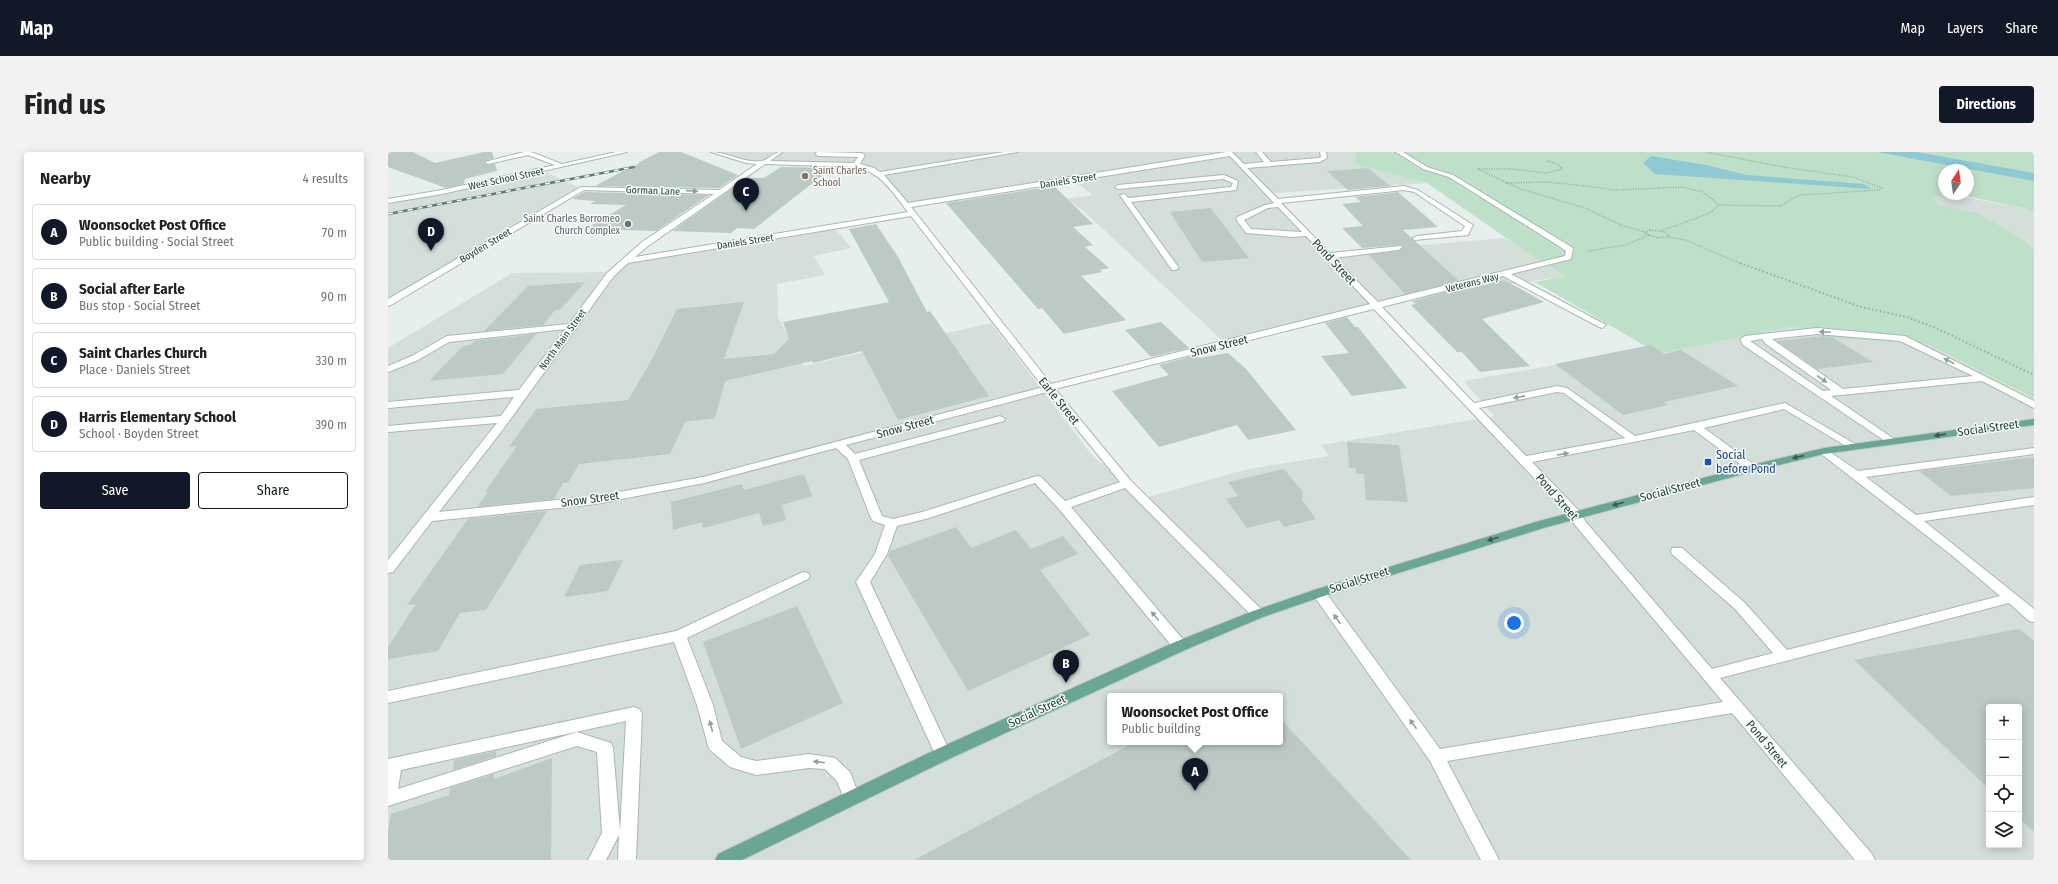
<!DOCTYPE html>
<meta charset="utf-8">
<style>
body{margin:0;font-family:"Fira Sans Condensed",sans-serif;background:#f2f2f2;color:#202124}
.controls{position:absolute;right:12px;bottom:12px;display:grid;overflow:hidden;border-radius:4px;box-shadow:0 2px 10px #0003}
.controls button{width:36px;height:36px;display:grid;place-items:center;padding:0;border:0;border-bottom:1px solid #e0e0e0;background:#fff;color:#202124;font:20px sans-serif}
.compass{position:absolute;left:1550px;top:12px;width:36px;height:36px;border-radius:50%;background:#fff;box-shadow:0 2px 10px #0003;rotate:13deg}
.you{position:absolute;left:1126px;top:471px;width:14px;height:14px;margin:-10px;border:3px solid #fff;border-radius:50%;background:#1a73e8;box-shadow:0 0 0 6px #1a73e833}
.badge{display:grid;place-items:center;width:26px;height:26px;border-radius:50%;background:#111827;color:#fff;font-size:13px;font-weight:700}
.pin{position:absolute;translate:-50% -33px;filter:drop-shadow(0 1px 2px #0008)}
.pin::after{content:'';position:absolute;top:21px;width:14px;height:12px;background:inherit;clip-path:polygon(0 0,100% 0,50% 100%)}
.popup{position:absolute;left:719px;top:541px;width:176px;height:52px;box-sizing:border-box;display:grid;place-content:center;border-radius:4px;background:#fff;filter:drop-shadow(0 1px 3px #0005);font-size:13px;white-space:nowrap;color:#757577}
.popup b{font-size:15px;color:#202124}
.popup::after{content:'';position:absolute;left:50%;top:100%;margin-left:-8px;border:8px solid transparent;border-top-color:#fff}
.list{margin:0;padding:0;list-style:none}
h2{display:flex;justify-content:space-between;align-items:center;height:52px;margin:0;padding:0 16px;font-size:17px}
h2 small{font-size:13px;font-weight:400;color:#757577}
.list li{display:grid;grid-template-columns:26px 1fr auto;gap:12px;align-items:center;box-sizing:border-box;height:56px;margin:0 8px 8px;padding:0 8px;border:1px solid #e0e0e0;border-radius:4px}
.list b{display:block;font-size:15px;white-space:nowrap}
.list p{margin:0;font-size:13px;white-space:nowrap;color:#757577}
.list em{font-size:13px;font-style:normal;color:#757577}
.actions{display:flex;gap:8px;padding:12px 16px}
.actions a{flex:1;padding:9px 0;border:1px solid #111827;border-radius:4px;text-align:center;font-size:14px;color:#111827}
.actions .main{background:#111827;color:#fff}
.icon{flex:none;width:22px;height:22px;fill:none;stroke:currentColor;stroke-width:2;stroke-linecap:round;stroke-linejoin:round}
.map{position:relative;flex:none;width:1646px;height:708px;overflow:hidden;border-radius:4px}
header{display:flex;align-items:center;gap:24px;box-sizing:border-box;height:56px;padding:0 20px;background:#111827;color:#fff}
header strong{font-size:19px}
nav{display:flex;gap:22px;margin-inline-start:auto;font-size:14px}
.intro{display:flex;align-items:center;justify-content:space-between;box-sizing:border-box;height:96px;padding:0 24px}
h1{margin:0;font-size:28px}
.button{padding:10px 18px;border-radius:4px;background:#111827;color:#fff;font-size:14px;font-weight:700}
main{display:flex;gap:24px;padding:0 24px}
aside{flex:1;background:#fff;border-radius:4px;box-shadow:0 2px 10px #0003}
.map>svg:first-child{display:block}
</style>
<header>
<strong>Map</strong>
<nav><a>Map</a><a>Layers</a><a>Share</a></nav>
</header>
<div class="intro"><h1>Find us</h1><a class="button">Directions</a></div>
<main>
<aside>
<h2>Nearby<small>4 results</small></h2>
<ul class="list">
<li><span class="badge">A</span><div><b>Woonsocket Post Office</b><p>Public building · Social Street</p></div><em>70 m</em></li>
<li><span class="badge">B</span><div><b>Social after Earle</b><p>Bus stop · Social Street</p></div><em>90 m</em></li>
<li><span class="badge">C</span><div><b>Saint Charles Church</b><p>Place · Daniels Street</p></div><em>330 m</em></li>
<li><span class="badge">D</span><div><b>Harris Elementary School</b><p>School · Boyden Street</p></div><em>390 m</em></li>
</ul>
<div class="actions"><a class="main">Save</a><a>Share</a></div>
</aside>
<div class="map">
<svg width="1646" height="708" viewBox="0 0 1646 708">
<rect width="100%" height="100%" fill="#e6efeb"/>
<g fill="#d4dfda" fill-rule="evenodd">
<path d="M329,0H968L966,12L1039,31L886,41L931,92L942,101L1117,86L1179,124L1002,150L837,191L699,62L679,47L705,43L683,27L519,52L482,16L459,13L368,11Z"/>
<path d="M153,18L194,37L0,149V49Z"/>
<path d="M1554,41L1639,57L1646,60V98L1638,90L1591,61L1551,53L1545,45Z"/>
<path d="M445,74L463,96L426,104L437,123L389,132L390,165L416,214L603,171L703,302L753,347L860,317L941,304L933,293L1106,264L1076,229L1161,214L1271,202L1407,174L1437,186L1539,192L1646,246V708H0V196L124,121L229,120L244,106ZM722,544H892V590H722ZM1601,555H1631V693H1601Z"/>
</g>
<path fill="#bfe0c8" d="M968,0H1646V60L1639,57L1568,42H1580V18H1556V41L1545,45L1551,53L1591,61L1638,90L1646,98V207L1644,208L1646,209V246L1539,192L1437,186L1407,174L1271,202L1147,130L1178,124L1144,104L1039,31L966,12Z"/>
<g fill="#8ec9d4">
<path d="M1489,0H1529L1646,21V29Z"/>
<path d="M1263,4L1318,13L1358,23L1476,32L1483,37L1267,22L1255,11Z"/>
</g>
<g fill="#bbcac4">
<path d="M0,0H25L47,11L96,0H104L106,6L96,10L100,13L107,12L109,19L77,27L76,32L58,36L0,15Z"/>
<path d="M271,0H293L350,23L331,36L207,34L235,19L244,17L252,10Z"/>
<path d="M393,15L444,16L366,77L349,76L343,81L284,79L359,26H376Z"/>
<path d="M980,16L1002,34L960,38L939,19Z"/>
<path d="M666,34L705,72L685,75L705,93L697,95L721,116L712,118L714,120L693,124L738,168L676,182L654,156L650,157L558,51Z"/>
<path d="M196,40L321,43L268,79L197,77L238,53L202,52L207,49L184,47Z"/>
<path d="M1010,40L1050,75L1015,78L1071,129L1017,142L981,103L1010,99L1015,96L1014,93L974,96L954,76L975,74L954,52L973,50L967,45Z"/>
<path d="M822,56L832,68L861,106L814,110L782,60Z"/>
<path d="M488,72L510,105L539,160L542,159L601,244L510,268L474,199L425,211L424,209L337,229L327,266L297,270L282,302L191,312L180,331H175L166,347L89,355L100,340H97L129,294L121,295L148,257L240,248L263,209L289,157L356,150L336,207L386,202L401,187L395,170L501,150L461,77Z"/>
<path d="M1116,128L1156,150L1094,167L1142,214L1092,220L1074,200H1069L1023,153L1028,152L1024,149L1078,135L1080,137Z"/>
<path d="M197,130L172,158H167L155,173L96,179L140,134Z"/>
<path d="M959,165L967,175H970L1019,236L964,244L933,204L961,201L937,171Z"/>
<path d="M773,170L801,196L763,205L737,178Z"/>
<path d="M148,182L115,222L41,229L75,194L82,193L87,189Z"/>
<path d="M1435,184L1444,185L1485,210L1429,217L1389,189Z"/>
<path d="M1263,193L1276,202L1293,198L1350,234L1276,250L1280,253L1235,263L1167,212Z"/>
<path d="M840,201L858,217L908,278L860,288L849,273L771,295L724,239L781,223L771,213L808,203L811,206Z"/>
<path d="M959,290L1011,293L1020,350L978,348L976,322H968V316H961Z"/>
<path d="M1646,305V336L1563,344L1531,319Z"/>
<path d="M896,317L915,340L914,348L928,367L896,375L891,368L859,376L838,347L850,344L840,330Z"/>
<path d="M416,322L424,344L394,353L398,368L375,374L371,361L315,376L314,370L285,378L283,350L354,332L356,338Z"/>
<path d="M159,359L98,458L72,461L50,499L0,507V495L28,452L19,453L80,367Z"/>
<path d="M568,375L583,396L628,378L643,397L675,384L690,402L652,418L702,483L580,539L500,404L502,399Z"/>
<path d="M235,408L220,439L176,445L192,413Z"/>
<path d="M409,454L455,551L353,597L315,490Z"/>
<path d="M1631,477L1646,489V680L1631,666V555H1601V637L1466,508Z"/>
<path d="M892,566L1023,708H526L747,590H892Z"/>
<path d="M108,599V604L65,618L66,608Z"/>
<path d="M164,606L163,708H0V680L3,662L61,643L62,636L106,622V627Z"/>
</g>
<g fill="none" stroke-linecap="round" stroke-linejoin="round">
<g stroke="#a8b8b2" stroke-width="2">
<g id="minor">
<path d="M136,0H143L174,12L228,0H239L54,42L0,51V47L54,38L167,13L140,3L100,12L97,10Z"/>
<path d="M323,0C340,0 357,12 374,9C382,7 385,0 394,0L382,9L466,11L470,5L430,4L427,2L429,0L474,1L477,3L472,12L486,16L492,20L616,0H630L496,23L520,51L838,0H844L856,12L876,10L868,0H874L883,10L931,6L933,5L932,0H938L939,6L932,10L859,16L890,47L1016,34L1030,38L1085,73L1080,83L1026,88L1025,86L1029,84L1074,79L1077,74L1026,40L1016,38L893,51L942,101L1013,94L1014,96L1010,98L946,106L990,150L1177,104L1178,99L1171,94L1061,25L1035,17L1008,0H1015L1039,15L1065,23L1185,96L1183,107L1123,122L1218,173L1214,176L1211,175L1115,124L994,155L1086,251L1169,234L1179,236L1247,284L1397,251L1472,295L1467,298L1463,297L1396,257L1316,276L1368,314L1370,316L1364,319L1360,318L1306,278L1144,310L1193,361L1197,369L1324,517L1385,501L1347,457L1284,402L1283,399L1284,396H1294L1357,451L1399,498L1612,444L1561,401L1432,301L1430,299L1436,296L1470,319L1646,296V302L1478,325L1528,363L1646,345V353L1536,369L1646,457V470L1641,469L1621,451L1332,526L1484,702L1487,708H1467L1344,561L1059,609L1111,708H1093L1042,609L926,444L924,441L926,438H936L1052,597L1335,550L1187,373L1183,365L986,157L667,237L743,329L875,459L877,462L875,465L870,467L865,465L737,336L683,355L797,490L799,494L797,498L792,499L787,498L671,357L647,331L541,366L509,374L499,402L482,430L563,602L561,607L555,609L549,607L547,602L468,430L487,402L497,373L485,369L483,366L460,307L448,296L316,331L208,352L44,369L5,420L0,421V408L109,271L0,280V274L113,264L126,245L0,256V250L131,238L177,177L61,190L30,208L3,219L0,220V214L24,204L59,184L181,172L219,121L254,90L326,42L196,38L3,153L0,154V147L193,35L331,38L369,12L358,11ZM842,4L886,51L877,53L849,65L848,67L858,81L905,85L918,84L982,152L663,232L523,55ZM377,12L468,15C494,21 505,41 520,60L247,105L260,94ZM890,55L914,80L863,77L856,68L880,56ZM523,64L655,235L315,325L208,344L51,360L116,276L225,125L240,111ZM659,240L732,330L677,349L653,325L649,324L534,360L505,367L494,364L471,308L616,269L617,267L612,264L467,302L458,293ZM1169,240L1176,241L1237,286L1138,304L1091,256Z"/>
<path d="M836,23L850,29L848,38L743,50L791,116L787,118H784L732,43L737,42L740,46L843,35L845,31L835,27L730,37L727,35L730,33Z"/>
<path d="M1429,176L1517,184L1646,249V256L1594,229L1443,244L1509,289L1508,291H1500L1355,193L1352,187L1357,184ZM1429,182L1512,189L1585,224L1455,237L1384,187ZM1374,187L1378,192L1443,238L1435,239L1362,189Z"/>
<path d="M415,420L420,421L422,424L420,427L299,486L325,553L334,589L353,605L368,609L421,602L447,606L462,620L472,646L470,651L464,653L458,651L449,629L437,617L421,616L368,623L342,615L321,597L309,553L286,490L0,551V539L288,479Z"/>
<path d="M246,555L251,557L254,561L248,708H230L231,683L218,708H200L214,681L209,600L189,594L0,654V607ZM238,569L232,679L225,596L223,591L189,580L10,637L13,618Z"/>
</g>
</g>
<g stroke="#c2cac8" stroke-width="2">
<path id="major" d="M1646,267V273L1436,302L1374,317L1159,375L936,444L875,465L797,498L561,607L354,708H327L330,702L549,597L787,490L865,459L926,438L1151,369L1372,311L1436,296Z"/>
</g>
<g stroke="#86b3a5" stroke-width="1.5" stroke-dasharray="1 1.5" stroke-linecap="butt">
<path d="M1090,17L1130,36L1197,56L1233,73L1258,80"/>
<path d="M1091,17H1122L1159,21L1174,17L1169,12L1159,9"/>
<path d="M1118,31L1161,30L1230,38L1294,35L1315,40L1331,53"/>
<path d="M1262,78L1277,80L1282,84L1269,86L1257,81Z"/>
<path d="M1273,79L1322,61L1331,53L1392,54L1412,43L1491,38L1494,36L1465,25L1395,15L1317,0"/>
<path d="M1280,85L1297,88L1354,112"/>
<path d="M1200,99L1237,93L1261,83"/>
</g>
<path stroke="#86b3a5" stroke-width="2" stroke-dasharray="1.5 2.5" stroke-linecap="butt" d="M1352,111L1473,155L1519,165L1548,176L1646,223"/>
<use href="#minor" fill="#fff" fill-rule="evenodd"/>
<use href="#major" fill="#6aa596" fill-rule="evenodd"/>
<g stroke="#5f7d75" stroke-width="2.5">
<path id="rail" d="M0,62L246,15"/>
</g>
<use href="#rail" stroke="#f7fbf9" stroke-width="1.5" stroke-dasharray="5" stroke-linecap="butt"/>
</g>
<defs><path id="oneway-solid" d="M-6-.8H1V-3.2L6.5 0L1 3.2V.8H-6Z"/></defs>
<g fill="#92a09c">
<use href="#oneway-solid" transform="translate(304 39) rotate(2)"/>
<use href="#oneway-solid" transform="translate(1437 180) rotate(-178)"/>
<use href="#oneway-solid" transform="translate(1561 209) rotate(-153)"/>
<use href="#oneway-solid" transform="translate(1434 227) rotate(35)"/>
<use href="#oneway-solid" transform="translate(1131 245) rotate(169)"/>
<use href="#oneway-solid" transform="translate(1175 302) rotate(-9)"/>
<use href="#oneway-solid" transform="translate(767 464) rotate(-130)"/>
<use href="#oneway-solid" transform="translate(949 467) rotate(-126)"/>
<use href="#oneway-solid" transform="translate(1025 572) rotate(-126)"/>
<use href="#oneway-solid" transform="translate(323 574) rotate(-105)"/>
<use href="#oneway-solid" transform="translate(431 610) rotate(-173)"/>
</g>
<g fill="#365b51">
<use href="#oneway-solid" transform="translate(1552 283) rotate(172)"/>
<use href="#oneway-solid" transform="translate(1410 305) rotate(167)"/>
<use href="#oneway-solid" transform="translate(1230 352) rotate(164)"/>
<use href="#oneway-solid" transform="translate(1105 387) rotate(163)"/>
</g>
<circle fill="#8d6e63" stroke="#f7fbf9" stroke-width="1.5" cx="417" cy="24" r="4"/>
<circle fill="#6b7280" stroke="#f7fbf9" stroke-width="1.5" cx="240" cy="72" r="4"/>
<rect fill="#1a4fb4" stroke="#f7fbf9" stroke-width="1.5" x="1316" y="306" width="8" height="8" rx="2"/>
<g text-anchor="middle" stroke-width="3" stroke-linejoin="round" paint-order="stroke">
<g font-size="10" fill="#785e54" stroke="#f7fbf9" text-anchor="start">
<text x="425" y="22">Saint Charles<tspan x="425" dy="12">School</tspan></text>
</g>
<g font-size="10" fill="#24423a" stroke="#f7fbf9">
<text transform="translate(118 26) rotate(-12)" y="4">West School Street</text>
<text transform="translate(680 28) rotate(-9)" y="4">Daniels Street</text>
<text transform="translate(265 38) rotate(2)" y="4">Gorman Lane</text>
<text transform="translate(357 89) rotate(-9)" y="4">Daniels Street</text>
<text transform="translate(97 93) rotate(-31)" y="4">Boyden Street</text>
<text transform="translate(1084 130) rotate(-14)" y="4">Veterans Way</text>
<text transform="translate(174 187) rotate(-54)" y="4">North Main Street</text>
</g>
<g font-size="10" fill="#5b616d" stroke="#f7fbf9" text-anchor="end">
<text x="232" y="70">Saint Charles Borromeo<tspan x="232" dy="12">Church Complex</tspan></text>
</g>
<g font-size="12" fill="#24423a" stroke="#f7fbf9">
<text transform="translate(946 110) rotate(47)" y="4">Pond Street</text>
<text transform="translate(831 194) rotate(-14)" y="4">Snow Street</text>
<text transform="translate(671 249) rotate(51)" y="4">Earle Street</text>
<text transform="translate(517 275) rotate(-15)" y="4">Snow Street</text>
<text transform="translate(1600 276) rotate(-8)" y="4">Social Street</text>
<text transform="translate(1282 338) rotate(-15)" y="4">Social Street</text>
<text transform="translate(1169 345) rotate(49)" y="4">Pond Street</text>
<text transform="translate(202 347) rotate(-8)" y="4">Snow Street</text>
<text transform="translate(971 428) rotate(-18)" y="4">Social Street</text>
<text transform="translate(649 559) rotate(-25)" y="4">Social Street</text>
<text transform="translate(1379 592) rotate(50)" y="4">Pond Street</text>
</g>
<g font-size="12" fill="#164399" stroke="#f7fbf9" text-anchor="start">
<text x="1328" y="307">Social<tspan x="1328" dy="14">before Pond</tspan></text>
</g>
</g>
</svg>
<div class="controls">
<button>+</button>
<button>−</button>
<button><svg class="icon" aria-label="locate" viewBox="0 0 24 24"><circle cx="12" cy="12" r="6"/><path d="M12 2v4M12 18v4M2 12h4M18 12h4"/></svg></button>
<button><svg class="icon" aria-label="layers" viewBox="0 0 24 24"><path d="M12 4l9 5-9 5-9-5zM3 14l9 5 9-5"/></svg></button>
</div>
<svg class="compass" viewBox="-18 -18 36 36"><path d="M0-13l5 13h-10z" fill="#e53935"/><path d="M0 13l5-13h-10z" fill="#757577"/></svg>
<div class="you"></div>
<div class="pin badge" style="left:807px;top:639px">A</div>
<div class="popup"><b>Woonsocket Post Office</b>Public building</div>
<div class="pin badge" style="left:678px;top:531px">B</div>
<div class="pin badge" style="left:358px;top:59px">C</div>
<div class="pin badge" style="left:43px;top:99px">D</div>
</div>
</main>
